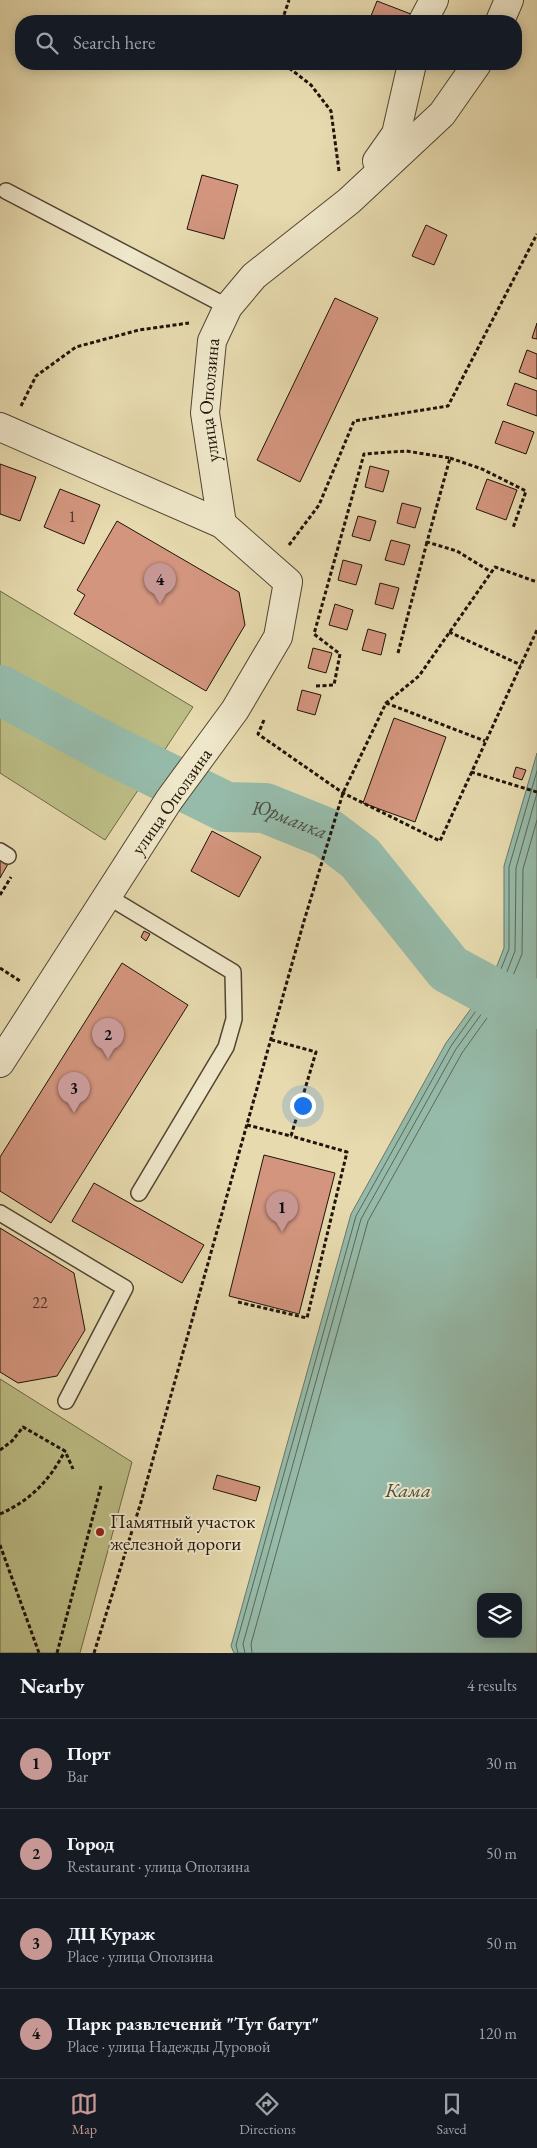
<!DOCTYPE html>
<meta charset="utf-8">
<style>
body{margin:0;font-family:"EB Garamond",serif;background:#242831;color:#f1f3f6}
.controls{position:absolute;right:15px;bottom:15px;display:grid;overflow:hidden;border-radius:10px;box-shadow:0 2px 12px #0003}
.controls button{width:45px;height:45px;display:grid;place-items:center;padding:0;border:0;border-bottom:1px solid #363941;background:#171b24;color:#f1f3f6;font:25px sans-serif}
.you{position:absolute;left:302px;top:1105px;width:18px;height:18px;margin:-12px;border:4px solid #fff;border-radius:50%;background:#1a73e8;box-shadow:0 0 0 8px #1a73e833}
.badge{display:grid;place-items:center;width:32px;height:32px;border-radius:50%;background:#c59692;color:#111;font-size:16px;font-weight:700}
.pin{position:absolute;translate:-50% -41px;filter:drop-shadow(0 1px 2px #0008)}
.pin::after{content:'';position:absolute;top:26px;width:18px;height:15px;background:inherit;clip-path:polygon(0 0,100% 0,50% 100%)}
.list{margin:0;padding:0;list-style:none}
h2{display:flex;justify-content:space-between;align-items:center;height:65px;margin:0;padding:0 20px;font-size:21px}
h2 small{font-size:16px;font-weight:400;color:#9ea1a6}
.list li{display:grid;grid-template-columns:32px 1fr auto;gap:15px;align-items:center;box-sizing:border-box;height:90px;padding:0 20px;border-top:1px solid #363941}
.list b{display:block;font-size:19px;white-space:nowrap}
.list p{margin:0;font-size:16px;white-space:nowrap;color:#9ea1a6}
.list em{font-size:16px;font-style:normal;color:#9ea1a6}
.icon{flex:none;width:28px;height:28px;fill:none;stroke:currentColor;stroke-width:2;stroke-linecap:round;stroke-linejoin:round}
.map{position:relative;flex:none;width:537px;height:1653px;overflow:hidden}
.search{position:absolute;background:#171b24;box-shadow:0 2px 12px #0003;left:15px;right:15px;top:15px;height:55px;display:flex;align-items:center;gap:12px;box-sizing:border-box;padding:0 18px;border-radius:20px;color:#9ea1a6;font-size:19px}
.sheet{height:425px;background:#171b24}
nav{display:flex;justify-content:space-around;align-items:center;box-sizing:border-box;height:70px;border-top:1px solid #363941;background:#171b24;font-size:14px;color:#9ea1a6}
nav a{display:grid;justify-items:center;gap:2px}
nav .on{color:#c59692}
.map>svg:first-child{display:block}
</style>
<div class="map">
<svg width="537" height="1653" viewBox="0 0 537 1653">
<rect width="100%" height="100%" fill="#e6daae"/>
<filter id="stains"><feTurbulence type="fractalNoise" baseFrequency=".004" numOctaves="4"/><feColorMatrix values="0 0 0 0 .2 0 0 0 0 .09 0 0 0 0 .02 0 0 0 .5 -.17"/></filter>
<radialGradient id="worn" r=".72"><stop offset=".6" stop-color="#630" stop-opacity="0"/><stop offset="1" stop-color="#630" stop-opacity=".3"/></radialGradient>
<g fill="#bcbd85" stroke="#6e6847">
<path d="M0,591L193,707L105,840L0,773Z"/>
<path d="M0,1379L132,1462L80,1653H0Z"/>
</g>
<path fill="#96bbaa" stroke="#67786a" fill-rule="evenodd" d="M537,753V1653H234L231,1646L351,1214L446,1043L491,981L504,948V866ZM481,1597H518V1634H481Z"/>
<g fill="none" stroke-linecap="round" stroke-linejoin="round">
<g stroke="#5b675a" stroke-width="1">
<path d="M238,1653L236,1645L356,1216L451,1046L495,984L509,949V867L537,771"/>
<path d="M245,1653L243,1644L361,1219L456,1049L501,987L515,951L516,868L537,793"/>
<path d="M252,1653L251,1644L368,1221L462,1053L507,990L522,954L523,869L537,820"/>
</g>
<path stroke="#96bbaa" stroke-width="50" id="s1" d="M0,690L105,747L226,807L265,808L327,833L360,858L449,969L501,997L537,1004"/>
</g>
<g fill="#d3957e" stroke="#201309">
<path d="M377,1L416,16L414,21H369Z"/>
<path d="M202,175L238,185L224,239L187,229Z"/>
<path d="M426,225L447,235L434,265L412,256Z"/>
<path d="M335,298L378,318L300,482L257,460Z"/>
<path d="M537,323V339L532,338Z"/>
<path d="M527,350L537,354V379L519,372Z"/>
<path d="M515,383L537,391V416L507,405Z"/>
<path d="M503,421L534,432L526,454L495,443Z"/>
<path d="M0,464L36,477L20,521L0,514Z"/>
<path d="M370,466L389,471L383,492L365,487Z"/>
<path d="M487,479L517,490L506,520L476,509Z"/>
<path d="M60,489L100,505L84,544L44,527Z"/>
<path d="M402,503L421,508L415,528L397,523Z"/>
<path d="M358,516L376,521L370,541L352,536Z"/>
<path d="M117,521L239,592L245,625L206,691L74,614L85,595L77,590Z"/>
<path d="M391,540L410,545L404,565L385,560Z"/>
<path d="M343,560L362,565L356,585L338,580Z"/>
<path d="M380,583L399,588L393,609L375,604Z"/>
<path d="M335,604L353,610L347,630L329,625Z"/>
<path d="M368,629L386,634L381,655L362,650Z"/>
<path d="M313,648L332,653L326,673L308,668Z"/>
<path d="M302,690L321,695L315,715L297,710Z"/>
<path d="M394,718L446,737L415,822L363,803Z"/>
<path d="M516,767L526,770L522,780L513,777Z"/>
<path d="M212,831L261,857L239,897L191,871Z"/>
<path d="M0,859L8,864L0,878Z"/>
<path d="M144,931L150,934L146,941L141,937Z"/>
<path d="M122,963L188,1005L51,1223L0,1191V1157Z"/>
<path d="M264,1155L335,1173L299,1314L229,1296Z"/>
<path d="M94,1183L204,1245L182,1283L72,1221Z"/>
<path d="M0,1228L74,1273L85,1330L57,1376L18,1383L0,1372Z"/>
<path d="M217,1475L260,1487L256,1501L213,1489Z"/>
</g>
<g fill="none" stroke-linecap="round" stroke-linejoin="round">
<g stroke="#524532" stroke-width="18">
<g id="lane">
<path d="M6,191L228,307"/>
<path d="M0,851L8,856"/>
<path d="M107,896L233,972L234,1019L226,1047L139,1193"/>
<path d="M0,1213L125,1288L66,1401"/>
</g>
</g>
<g stroke="#524532" stroke-width="30">
<g id="street">
<path d="M423,21L434,0"/>
<path d="M500,21L509,0"/>
<path d="M377,161L396,134L412,64"/>
<path d="M0,427L222,524L288,582L278,637L235,710L169,800L0,1063"/>
<path id="s2" d="M222,524L205,413L212,341L228,307L254,276L349,201L442,114L477,64"/>
</g>
</g>
<g stroke="#201309" stroke-width="3" stroke-dasharray="4 2.5" stroke-linecap="butt">
<path d="M282,21L289,0"/>
<path d="M284,64L311,85L331,111L339,171"/>
<path d="M21,406L36,376L76,347L139,330L189,323"/>
<path d="M450,458L482,469L526,491L513,528"/>
<path d="M289,545L319,505L354,421L448,406L537,234"/>
<path d="M449,632L521,665"/>
<path d="M398,653L427,542"/>
<path d="M316,686L334,685L340,654L314,634L364,454L406,451L450,458L427,542L457,551L491,572"/>
<path d="M386,703L485,741"/>
<path d="M264,720L258,734L343,793L440,841L537,630"/>
<path d="M471,772L537,792"/>
<path d="M0,895L11,877"/>
<path d="M0,968L20,981"/>
<path d="M247,1125L291,1136L316,1052L272,1040"/>
<path d="M238,1302L307,1318L347,1152L291,1136"/>
<path d="M0,1450L12,1441L23,1427L65,1451L73,1469"/>
<path d="M0,1514C31,1500 49,1481 65,1451"/>
<path d="M0,1545L39,1653"/>
<path d="M57,1653L101,1486"/>
<path d="M94,1653L141,1502L304,921L343,793L386,703L419,676L495,567L537,582"/>
</g>
<use href="#lane" stroke="#efe7ca" stroke-width="15"/>
<use href="#street" stroke="#efe7ca" stroke-width="28"/>
</g>
<circle fill="#8f2418" stroke="#efe7ca" stroke-width="2" cx="100" cy="1532" r="5"/>
<g text-anchor="middle" stroke-width="4" stroke-linejoin="round" paint-order="stroke">
<g font-size="16" fill="#4d3426">
<text x="72" y="522">1</text>
<text x="40" y="1308">22</text>
</g>
<g font-size="19" fill="#201309" stroke="#efe7ca">
<text dy="7" stroke="none"><textPath href="#s2" startOffset="125">улица Оползина</textPath></text>
<text transform="translate(171 801) rotate(-55)" y="7">улица Оползина</text>
</g>
<g font-size="19" fill="#201309" stroke="#efe7ca" text-anchor="start">
<text x="110" y="1528">Памятный участок<tspan x="110" dy="22">железной дороги</tspan></text>
</g>
<g font-size="20" font-style="italic" fill="#494e41" stroke="#efe7ca">
<text dy="7" stroke="none"><textPath href="#s1" startOffset="320">Юрманка</textPath></text>
<text x="408" y="1497">Кама</text>
</g>
</g>
<rect width="100%" height="100%" filter="url(#stains)"/>
<rect width="100%" height="100%" fill="url(#worn)"/>
</svg>
<div class="controls">
<button><svg class="icon" aria-label="layers" viewBox="0 0 24 24"><path d="M12 4l9 5-9 5-9-5zM3 14l9 5 9-5"/></svg></button>
</div>
<div class="you"></div>
<div class="pin badge" style="left:282px;top:1232px">1</div>
<div class="pin badge" style="left:108px;top:1059px">2</div>
<div class="pin badge" style="left:74px;top:1113px">3</div>
<div class="pin badge" style="left:160px;top:604px">4</div>
<div class="search"><svg class="icon" aria-label="search" viewBox="0 0 24 24"><circle cx="10" cy="10" r="6"/><path d="M15 15l6 6"/></svg>Search here</div>
</div>
<section class="sheet">
<h2>Nearby<small>4 results</small></h2>
<ul class="list">
<li><span class="badge">1</span><div><b>Порт</b><p>Bar</p></div><em>30 m</em></li>
<li><span class="badge">2</span><div><b>Город</b><p>Restaurant · улица Оползина</p></div><em>50 m</em></li>
<li><span class="badge">3</span><div><b>ДЦ Кураж</b><p>Place · улица Оползина</p></div><em>50 m</em></li>
<li><span class="badge">4</span><div><b>Парк развлечений &quot;Тут батут&quot;</b><p>Place · улица Надежды Дуровой</p></div><em>120 m</em></li>
</ul>
</section>
<nav>
<a class="on"><svg class="icon" aria-label="map" viewBox="0 0 24 24"><path d="M3 6l6-2 6 2 6-2v14l-6 2-6-2-6 2zM9 4v14M15 6v14"/></svg>Map</a>
<a><svg class="icon" aria-label="directions" viewBox="0 0 24 24"><path d="M12 3l9 9-9 9-9-9zM9 14v-3h6M13 9l2 2-2 2"/></svg>Directions</a>
<a><svg class="icon" aria-label="saved" viewBox="0 0 24 24"><path d="M7 4h10v16l-5-4-5 4z"/></svg>Saved</a>
</nav>
